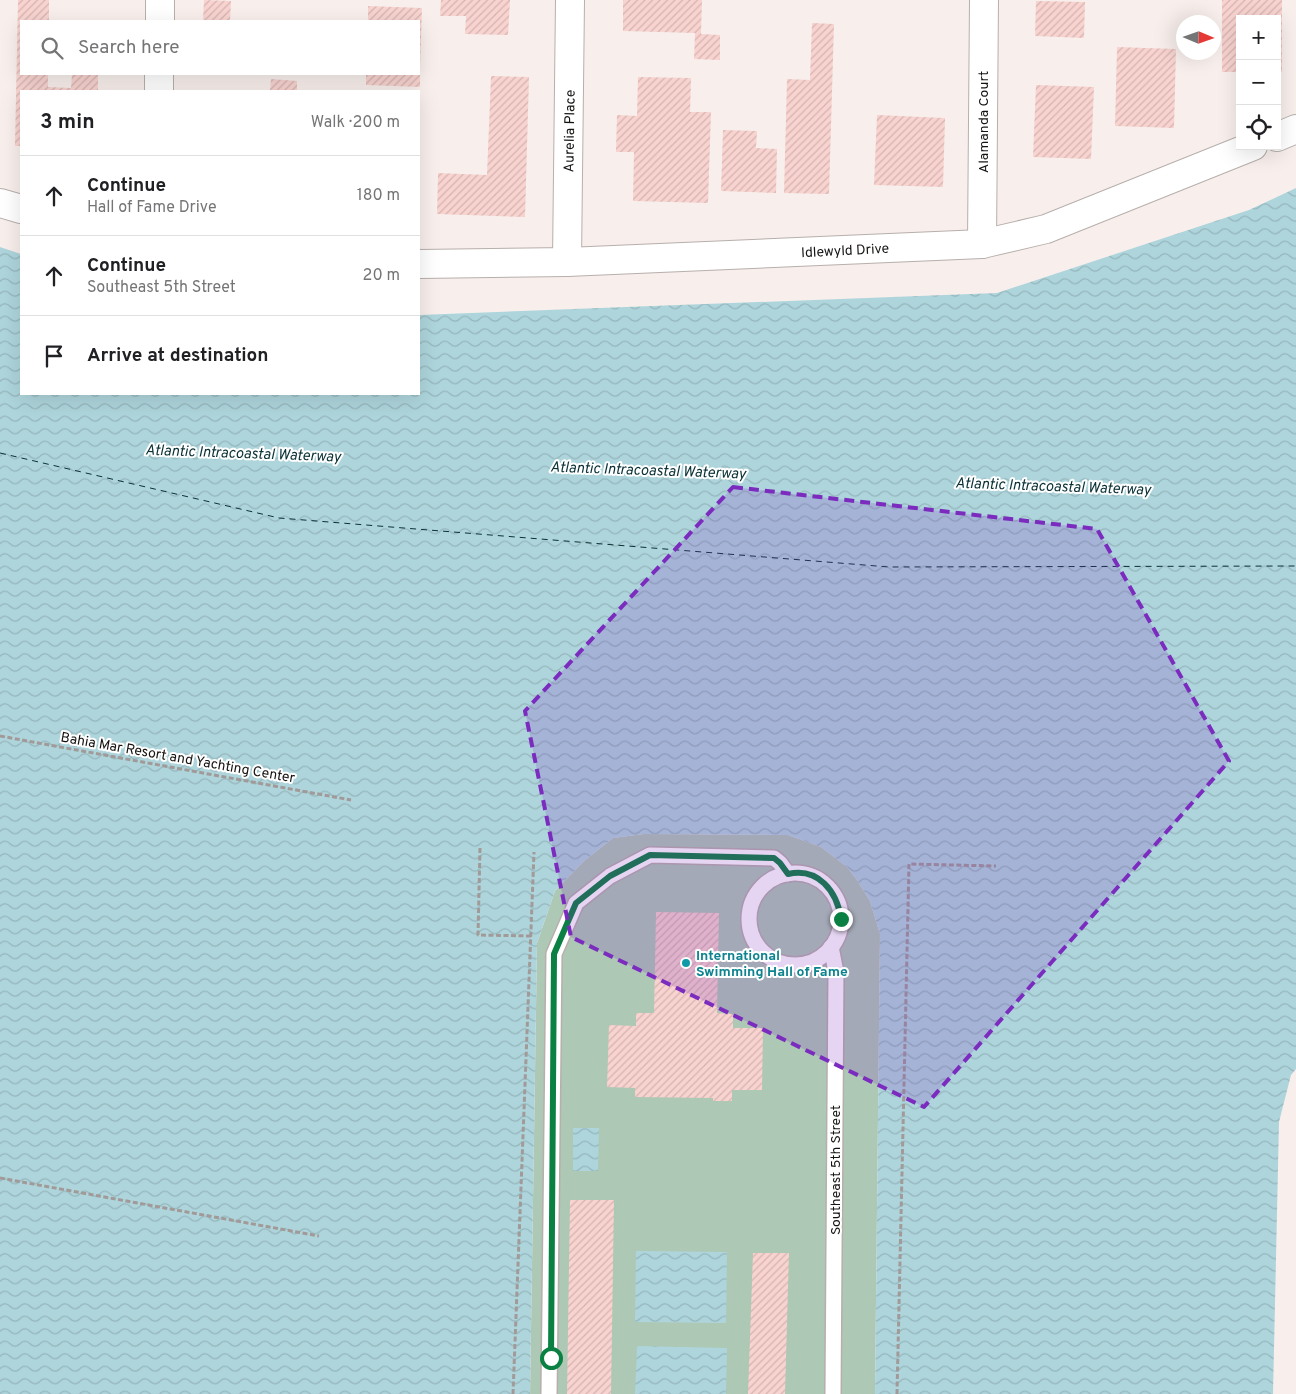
<!DOCTYPE html>
<meta charset="utf-8">
<style>
body{margin:0;font-family:Overpass,sans-serif;background:#f6f6f6;color:#202124}
.controls{position:absolute;right:15px;top:15px;display:grid;overflow:hidden;border-radius:0px;box-shadow:0 5px 20px #0002}
.controls button{width:45px;height:45px;display:grid;place-items:center;padding:0;border:0;border-bottom:1px solid #e0e0e0;background:#fff;color:#202124;font:25px sans-serif}
.compass{position:absolute;left:1176px;top:15px;width:45px;height:45px;border-radius:50%;background:#fff;box-shadow:0 5px 20px #0002;rotate:92deg}
.stop{position:absolute;width:15px;height:15px;margin:-11px;border:4px solid #0b8043;border-radius:50%;background:#fff}
.stop.end{background:#0b8043;border-color:#fff;box-shadow:0 1px 5px #0008}
.list{margin:0;padding:0;list-style:none}
h2{display:flex;justify-content:space-between;align-items:center;height:65px;margin:0;padding:0 20px;font-size:21px}
h2 small{font-size:16px;font-weight:400;color:#757577}
.list li{display:grid;grid-template-columns:32px 1fr auto;gap:15px;align-items:center;box-sizing:border-box;height:80px;padding:0 20px;border-top:1px solid #e0e0e0}
.list b{display:block;font-size:19px;white-space:nowrap}
.list p{margin:0;font-size:16px;white-space:nowrap;color:#757577}
.list em{font-size:16px;font-style:normal;color:#757577}
.icon{flex:none;width:28px;height:28px;fill:none;stroke:currentColor;stroke-width:2;stroke-linecap:round;stroke-linejoin:round}
.map{position:relative;flex:none;width:1296px;height:1394px;overflow:hidden}
.search{position:absolute;background:#fff;box-shadow:0 5px 20px #0002;left:20px;top:20px;width:400px;height:55px;display:flex;align-items:center;gap:12px;box-sizing:border-box;padding:0 18px;border-radius:0px;color:#757577;font-size:19px}
.panel{position:absolute;background:#fff;box-shadow:0 5px 20px #0002;left:20px;top:90px;width:400px;height:305px;border-radius:0px}
.map>svg:first-child{display:block}
</style>
<div class="map">
<svg width="1296" height="1394" viewBox="0 0 1296 1394">
<defs>
<pattern id="water-waves" width="16" height="10" patternUnits="userSpaceOnUse" patternTransform="scale(1.25)"><rect width="16" height="10" fill="#aed5dc"/><path d="M0 5q4-4 8 0t8 0" fill="none" stroke="#95b6bc"/></pattern>
<pattern id="building-hatch" width="6" height="6" patternUnits="userSpaceOnUse" patternTransform="scale(1.25)"><rect width="6" height="6" fill="#f8d3cf"/><path d="M-1 1l2-2M0 6l6-6M5 7l2-2" fill="none" stroke="#d4b4b1"/></pattern>
</defs>
<rect width="100%" height="100%" fill="#f8efec"/>
<path fill="#adc8b4" d="M644,834L788,835L821,847L847,867L857,880L870,901L880,934L875,1394H530L537,943L555,891L584,861L613,838Z"/>
<g fill="url(#water-waves)">
<path d="M1296,188V1069L1291,1075L1279,1122L1273,1394H875L880,934L870,901L857,880L847,867L821,847L788,835L644,834L613,838L584,861L555,891L537,943L530,1394H0V247L21,254V394H419V315L997,293L1249,210Z"/>
<path d="M573,1128H599L598,1171H573Z"/>
<path d="M636,1251L727,1252L726,1323L635,1322Z"/>
<path d="M637,1346L727,1348L726,1394H635Z"/>
</g>
<g fill="none" stroke-linecap="round" stroke-linejoin="round">
<path stroke="#0b3137" stroke-width="1" stroke-dasharray="6 5" stroke-linecap="butt" d="M0,453L279,518L889,567L1296,566"/>
</g>
<g fill="url(#building-hatch)">
<path d="M18,0H49V21H21V74H48V87L71,88L72,74H98V91H21V146H15Z"/>
<path d="M204,0L231,1L230,21H203Z"/>
<path d="M441,0H510L508,35L465,34L466,16H440Z"/>
<path d="M623,0H702L701,34L720,35V60L694,59L695,33L623,31Z"/>
<path d="M1222,0H1282V72H1277V19H1240V72H1222Z"/>
<path d="M1036,1L1085,2L1084,38L1035,36Z"/>
<path d="M368,6L422,8L420,68H419V21H368Z"/>
<path d="M812,23L834,24L829,194L784,193L787,79L810,80Z"/>
<path d="M1117,47L1176,49L1174,128L1115,126Z"/>
<path d="M366,74H420V87L366,85Z"/>
<path d="M491,76L529,77L525,217L437,214L438,173L487,175Z"/>
<path d="M638,77L691,78L690,112H711L708,203L633,201L634,152H616L617,115L637,116Z"/>
<path d="M271,79L297,81V91H270Z"/>
<path d="M1036,85L1094,87L1091,159L1033,157Z"/>
<path d="M877,115L945,118L943,187L874,185Z"/>
<path d="M723,130L757,131L756,148L777,149L776,193L721,191Z"/>
<path d="M656,912L719,913L717,1013L733,1014V1028H763L762,1090H732V1101H713V1098L635,1097V1088L607,1087L609,1025L636,1026V1013H654Z"/>
<path d="M570,1200H614L611,1394H567Z"/>
<path d="M753,1253H789L785,1394H748Z"/>
</g>
<g fill="none" stroke-linecap="round" stroke-linejoin="round">
<g stroke="#b7afac" stroke-width="18">
<g id="service">
<circle cx="795" cy="919" r="46"/>
<path d="M831,947L836,972L833,1394"/>
<path d="M549,1394L554,954L576,903L610,876L650,855L774,858L780,863L788,874"/>
</g>
</g>
<g stroke="#b7afac" stroke-width="30">
<g id="minor">
<path d="M160,21V0"/>
<path d="M159,91V74"/>
<path d="M1277,137L1296,129"/>
<path d="M0,203L21,209"/>
<path d="M982,244L984,0"/>
<path d="M567,262L570,0"/>
<path d="M419,264L567,262L982,244L1046,229L1253,146"/>
</g>
</g>
<g stroke="#a19a98" stroke-width="3" stroke-dasharray="5 2.5" stroke-linecap="butt">
<path d="M0,736L351,800"/>
<path d="M480,848L478,935L531,936"/>
<path d="M0,1178L319,1236"/>
<path d="M513,1394L534,852"/>
<path d="M897,1394L909,864L996,866"/>
</g>
<use href="#service" stroke="#fff" stroke-width="15"/>
<use href="#minor" stroke="#fff" stroke-width="28"/>
</g>
<g fill="none" stroke-linecap="round" stroke-linejoin="round">
<path stroke="#0b8043" stroke-width="6" d="M551,1358L554,954L576,903L610,876L650,855L774,858L780,863L788,874C818,867 837,891 841,919"/>
</g>
<path fill="#7b2cbf" fill-opacity="0.2" stroke="#7b2cbf" stroke-width="4" stroke-dasharray="10 6" stroke-linejoin="round" d="M733,487L1097,529L1229,761L924,1107L571,937L525,711Z"/>
<circle fill="#0f9aa8" stroke="#fefffe" stroke-width="2" cx="686" cy="963" r="5"/>
<g text-anchor="middle" stroke-width="4" stroke-linejoin="round" paint-order="stroke">
<g font-size="14" fill="#161312" stroke="#fefffe">
<text transform="translate(983 122) rotate(-90)" y="5">Alamanda Court</text>
<text transform="translate(569 131) rotate(-89)" y="5">Aurelia Place</text>
<text transform="translate(845 250) rotate(-3)" y="5">Idlewyld Drive</text>
<text transform="translate(178 757) rotate(10)" y="5">Bahia Mar Resort and Yachting Center</text>
<text transform="translate(835 1170) rotate(-90)" y="5">Southeast 5th Street</text>
</g>
<g font-size="14" font-weight="bold" fill="#0d838f" stroke="#fefffe" text-anchor="start">
<text x="696" y="960">International<tspan x="696" dy="16">Swimming Hall of Fame</tspan></text>
</g>
<g font-size="15" font-style="italic" fill="#0b3137" stroke="#fefffe">
<text transform="translate(243 453) rotate(2)" y="5">Atlantic Intracoastal Waterway</text>
<text transform="translate(648 470) rotate(2)" y="5">Atlantic Intracoastal Waterway</text>
<text transform="translate(1053 486) rotate(2)" y="5">Atlantic Intracoastal Waterway</text>
</g>
</g>
</svg>
<div class="controls">
<button>+</button>
<button>−</button>
<button><svg class="icon" aria-label="locate" viewBox="0 0 24 24"><circle cx="12" cy="12" r="6"/><path d="M12 2v4M12 18v4M2 12h4M18 12h4"/></svg></button>
</div>
<svg class="compass" viewBox="-18 -18 36 36"><path d="M0-13l5 13h-10z" fill="#e53935"/><path d="M0 13l5-13h-10z" fill="#757577"/></svg>
<div class="stop" style="left:551px;top:1358px"></div>
<div class="stop end" style="left:841px;top:919px"></div>
<div class="search"><svg class="icon" aria-label="search" viewBox="0 0 24 24"><circle cx="10" cy="10" r="6"/><path d="M15 15l6 6"/></svg>Search here</div>
<section class="panel">
<h2>3 min<small>Walk · 200 m</small></h2>
<ul class="list">
<li><svg class="icon" aria-label="ahead" viewBox="0 0 24 24"><path d="M12 20V5M6 11l6-6 6 6"/></svg><div><b>Continue</b><p>Hall of Fame Drive</p></div><em>180 m</em></li>
<li><svg class="icon" aria-label="ahead" viewBox="0 0 24 24"><path d="M12 20V5M6 11l6-6 6 6"/></svg><div><b>Continue</b><p>Southeast 5th Street</p></div><em>20 m</em></li>
<li><svg class="icon" aria-label="arrive" viewBox="0 0 24 24"><path d="M6 21V4h12l-3 4 3 4H6"/></svg><div><b>Arrive at destination</b></div></li>
</ul>
</section>
</div>
